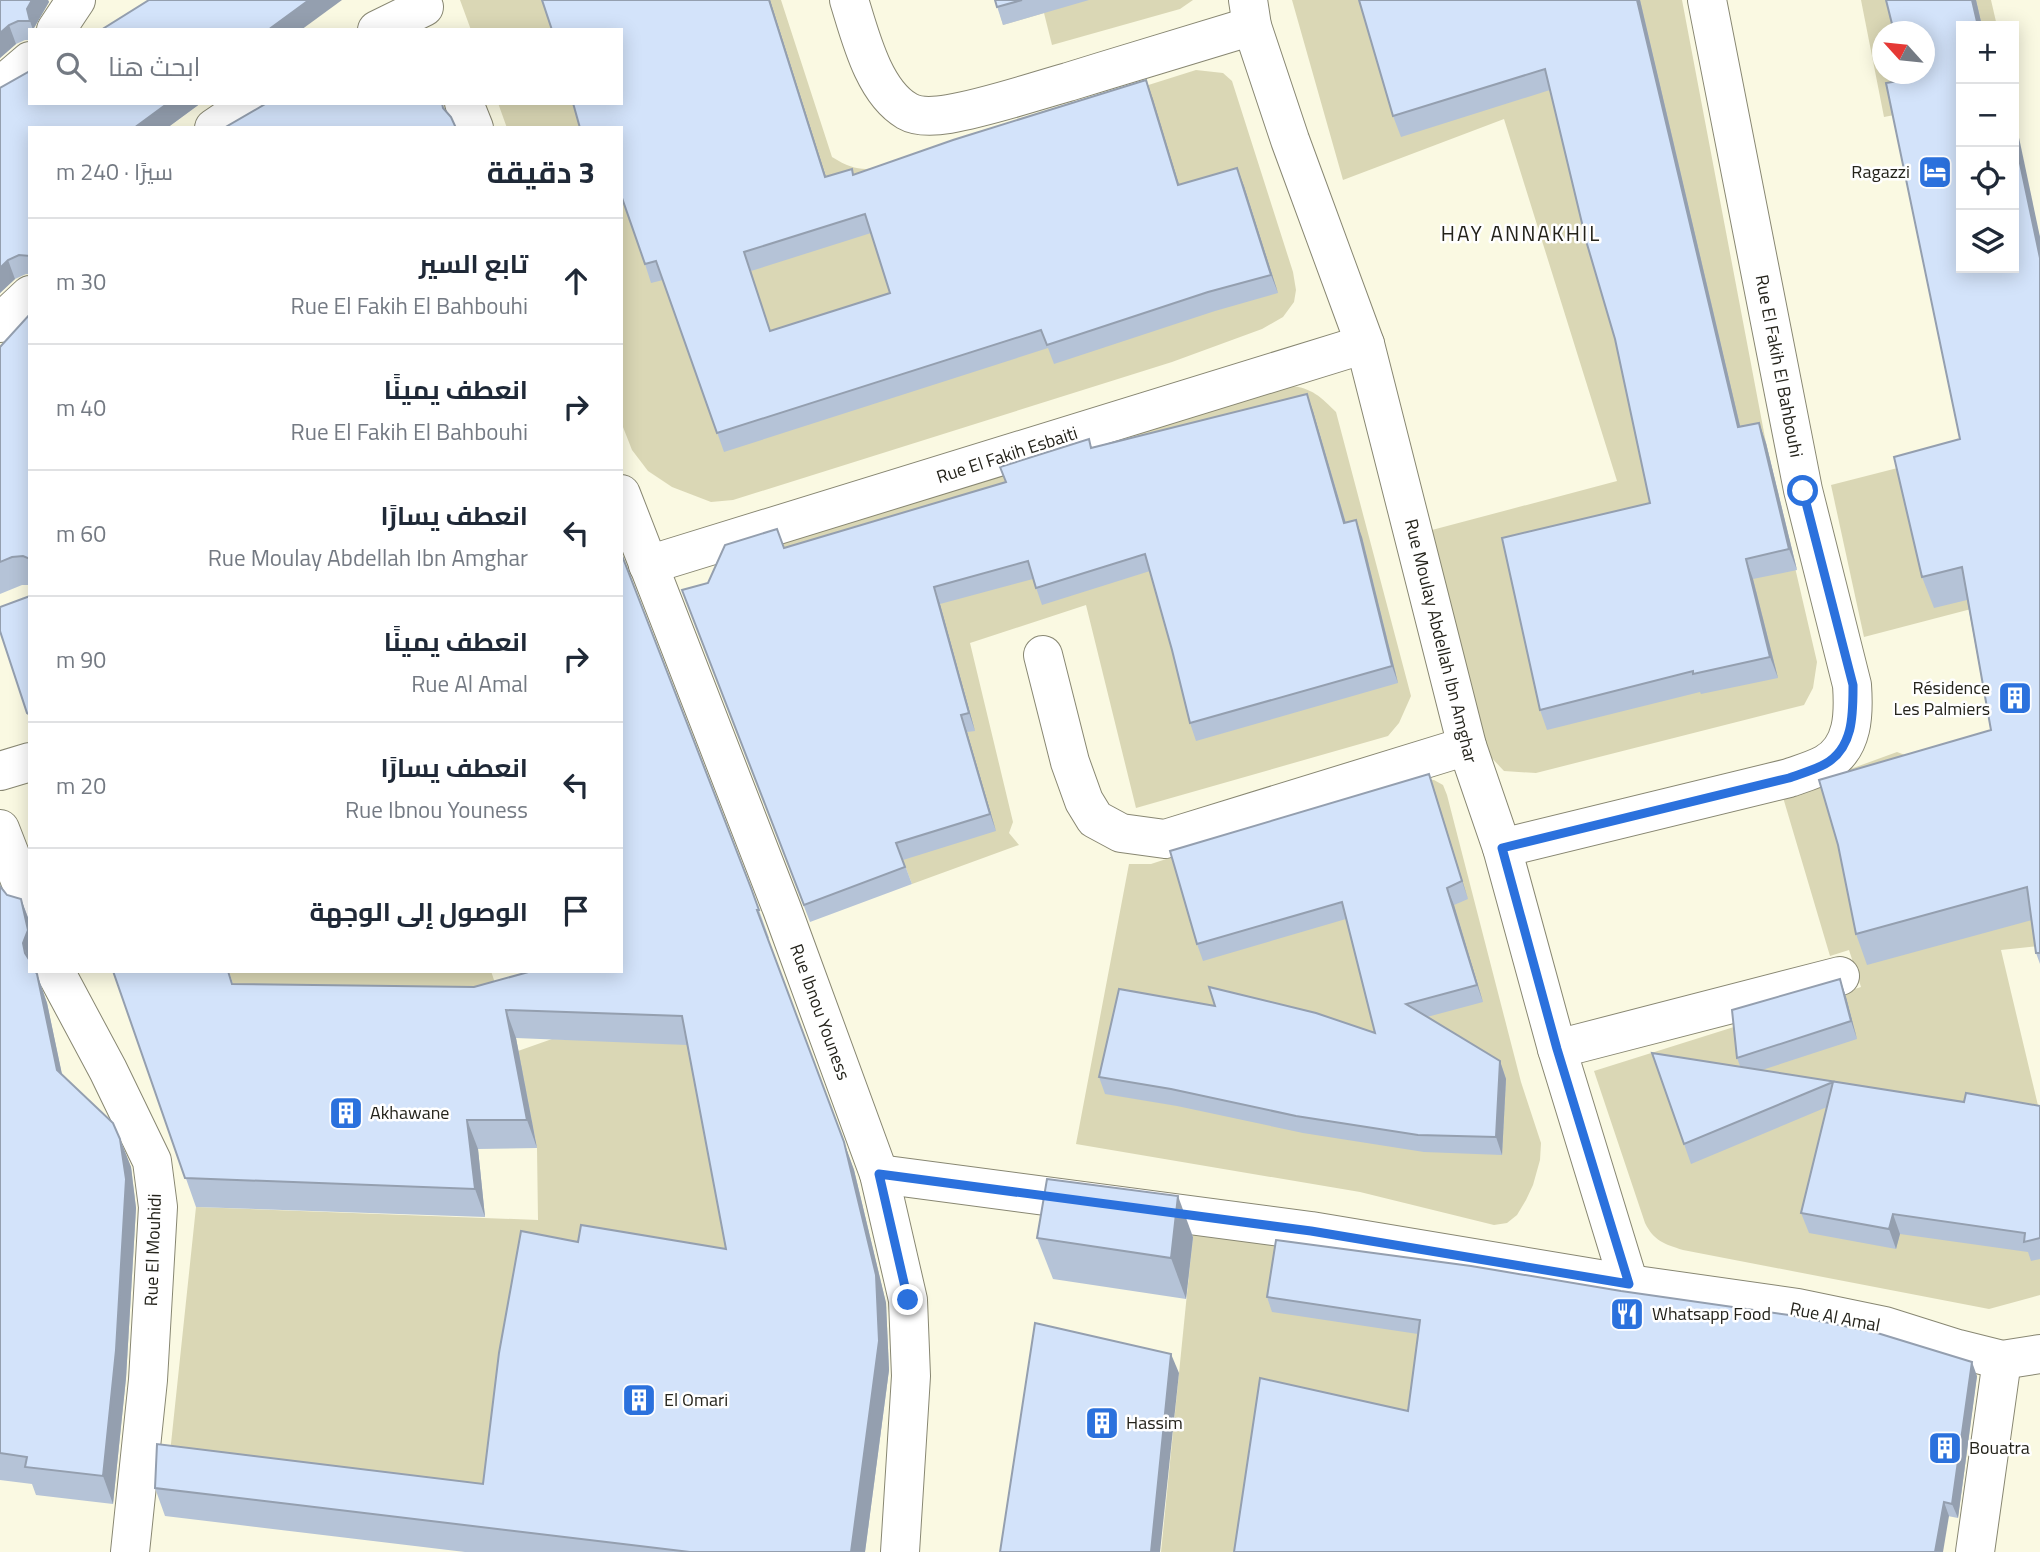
<!DOCTYPE html>
<html lang="ar">
<meta charset="utf-8">
<style>
body{margin:0;font-family:"Titillium Web",Cairo,sans-serif;background:#f2f2f3;color:#1f2937;direction:rtl}
.controls{position:absolute;right:21px;top:21px;display:grid;overflow:hidden;border-radius:0px;box-shadow:0 4px 18px #0003}
.controls button{width:63px;height:63px;display:grid;place-items:center;padding:0;border:0;border-bottom:2px solid #e0e1e3;background:#fff;color:#1f2937;font:35px sans-serif}
.compass{position:absolute;left:1872px;top:21px;width:63px;height:63px;border-radius:50%;background:#fff;box-shadow:0 4px 18px #0003;rotate:297deg}
.stop{position:absolute;width:21px;height:21px;margin:-16px;border:5px solid #2b71dd;border-radius:50%;background:#fff}
.stop.end{background:#2b71dd;border-color:#fff;box-shadow:0 2px 7px #0008}
.list{margin:0;padding:0;list-style:none}
h2{display:flex;justify-content:space-between;align-items:center;height:91px;margin:0;padding:0 28px;font-size:30px}
h2 small{font-size:23px;font-weight:400;color:#747a83}
.list li{display:grid;grid-template-columns:46px 1fr auto;gap:21px;align-items:center;box-sizing:border-box;height:126px;padding:0 28px;border-top:2px solid #e0e1e3}
.list b{display:block;font-size:26px;white-space:nowrap}
.list p{margin:0;font-size:23px;white-space:nowrap;color:#747a83}
.list em{font-size:23px;font-style:normal;color:#747a83}
.icon{flex:none;width:38px;height:38px;fill:none;stroke:currentColor;stroke-width:2;stroke-linecap:round;stroke-linejoin:round}
.map{position:relative;flex:none;width:2040px;height:1552px;overflow:hidden;direction:ltr}
.search{position:absolute;background:#fff;box-shadow:0 4px 18px #0003;left:28px;top:28px;width:595px;height:77px;display:flex;align-items:center;gap:18px;box-sizing:border-box;padding:0 24px;border-radius:0px;color:#747a83;font-size:26px}
.panel{position:absolute;background:#fff;box-shadow:0 4px 18px #0003;left:28px;top:126px;width:595px;height:847px;border-radius:0px;direction:rtl}
.map>svg:first-child{display:block}
</style>
<div class="map">
<svg width="2040" height="1552" viewBox="0 0 2040 1552">
<rect width="100%" height="100%" fill="#faf9e2"/>
<g fill="#dad7b5" fill-rule="evenodd">
<path d="M460,0H781L832,157C856,172 865,170 891,166L1196,70L1223,73L1232,81L1293,272L1296,290L1294,302L1283,317L1262,329L1172,362L733,500L711,502L672,487L648,471L632,450L621,422V128H507L498,103H621V30H471Z"/>
<path d="M996,0H1193L1180,9L1052,45L1044,13L1003,25Z"/>
<path d="M1292,0H1682L1766,443L1817,662L1813,688L1804,705L1536,773L1504,771L1489,755L1432,530L1617,481L1504,119L1343,180Z"/>
<path d="M1861,0H1991L1997,26H1961V102L1884,117ZM1882,32H1924V74H1882Z"/>
<path d="M1291,386C1312,388 1321,397 1336,412L1411,696L1399,723L1388,736L1136,808L1086,605L970,643L1013,822L1009,833L1019,845L912,884L782,544Z"/>
<path d="M1968,450L1975,608L1864,637L1831,485Z"/>
<path d="M1897,752L2008,793L2040,946L2001,950L2040,1114V1295L1989,1309L1683,1250C1664,1244 1654,1241 1645,1223L1594,1071L1861,987L1849,950L1830,956L1782,794Z"/>
<path d="M1413,778L1434,780L1443,785L1447,795L1521,1082L1541,1143L1540,1160L1533,1185L1526,1200L1517,1215L1507,1223L1494,1225L1360,1192L1076,1144L1129,864H1151Z"/>
<path d="M229,971H491L504,1010L242,1013Z"/>
<path d="M552,1039L692,1044L736,1277L493,1513L168,1472L196,1207L538,1220L537,1148L518,1051Z"/>
<path d="M1193,1234L1280,1244L1564,1285L1242,1552H1161Z"/>
</g>
<g fill="none" stroke-linecap="round" stroke-linejoin="round">
<g stroke="#888772" stroke-width="40">
<g id="minor">
<path d="M849,0C860,35 873,91 907,111C919,118 937,116 949,114C989,107 1029,93 1068,82C1129,63 1190,45 1252,26"/>
<path d="M1248,0L1252,26L1290,140L1365,344L1467,746L1502,848L1557,1049L1629,1284"/>
<path d="M56,30L76,0"/>
<path d="M377,30L424,7"/>
<path d="M0,87L30,61"/>
<path d="M464,103L474,128"/>
<path d="M214,128L251,103"/>
<path d="M0,323L30,295"/>
<path d="M621,494L782,909L879,1174L908,1300L911,1376L900,1552"/>
<path d="M648,565L1365,344"/>
<path d="M1043,655L1070,762L1084,801L1095,819L1121,833L1165,839L1467,746"/>
<path d="M0,771L30,762"/>
<path d="M0,829L30,906"/>
<path d="M1502,848L1789,778C1800,774 1814,770 1825,764C1854,748 1854,713 1852,685L1803,490L1707,0"/>
<path d="M55,971L108,1070L152,1161L158,1207L148,1380L130,1552"/>
<path d="M1557,1049L1840,976"/>
<path d="M879,1174L1311,1231L1629,1284L1798,1308L1885,1326L1958,1349L2002,1360L2040,1354"/>
<path d="M1975,1552L2002,1360"/>
</g>
</g>
<use href="#minor" stroke="#fff" stroke-width="38"/>
</g>
<g fill="#b5c3d7" fill-rule="evenodd">
<path d="M0,0H48L49,2L34,28L35,30H30V40H25L16,44L0,58Z"/>
<path d="M542,0H770L826,177L854,174L1146,80L1179,185L1244,186L1278,293L1215,311L1054,364L1048,348L724,452L663,280L651,283L645,264L621,103ZM871,233L890,293L770,331L751,271Z"/>
<path d="M995,0H1089L1003,25Z"/>
<path d="M1640,0L1740,426L1759,423L1766,443L1797,570L1753,579L1778,678L1701,694L1700,692L1547,730L1540,710L1650,503L1615,339L1550,90L1401,137L1393,116Z"/>
<path d="M1886,0H1976L1982,26H1961L2040,237V964L2036,953L2032,920L1867,965L1856,934L1991,730L1967,600L1934,608L1922,577L1960,439L1905,80Z"/>
<path d="M0,88L30,103H201L167,128H30V274H26L15,279L0,293Z"/>
<path d="M30,314V585H22L0,594V347Z"/>
<path d="M1313,411L1346,523L1362,537L1398,683L1196,741L1190,723L1172,650L1150,571L1042,605L1033,579L940,604L975,731L967,732L996,831L903,860L912,884L810,922L682,590L708,583L784,548L1006,482L1092,448Z"/>
<path d="M1435,792L1468,899L1454,905L1483,1002L1427,1017L1500,1061L1506,1079L1502,1155L1424,1152L1303,1133L1177,1106L1105,1094L1099,1077L1215,1006L1375,1033L1346,919L1203,961L1197,944Z"/>
<path d="M0,886L7,895L21,899L30,923V971L37,974L47,1003L62,1075L120,1139L131,1167L136,1208L126,1378L113,1504L36,1495L32,1484L0,1480Z"/>
<path d="M751,888L769,938H768L854,1170L886,1303L889,1370L865,1552H465L165,1516L155,1488L483,1484L578,1242L726,1249L687,1045L516,1038L537,1148L478,1149L485,1217L196,1207L120,991L233,984L474,987L621,971Z"/>
<path d="M1840,979L1846,997L1857,1039L1762,1070L1964,1102L2040,1106V1259L2031,1261L2028,1252L1900,1234L1896,1249L1809,1233L1801,1213L1827,1107L1691,1164L1684,1144L1740,1066L1737,1058Z"/>
<path d="M1193,1237L1186,1299L1053,1279L1037,1238Z"/>
<path d="M1267,1297L1977,1376L1958,1518L1408,1411L1418,1334L1272,1312Z"/>
</g>
<g fill="#949faf">
<path d="M32,0H48L49,2L34,28L35,30H33L30,21L27,9Z"/>
<path d="M309,0H342L301,30H268Z"/>
<path d="M769,0H770L832,196L825,177Z"/>
<path d="M1637,0H1640L1745,447L1738,427Z"/>
<path d="M1972,0H1976L1982,26H1978Z"/>
<path d="M9,25L16,44L0,58V33Z"/>
<path d="M1146,80L1153,99L1185,204L1178,185Z"/>
<path d="M168,103H201L167,128H134Z"/>
<path d="M2014,114L2040,237V258L2014,135Z"/>
<path d="M1237,168L1244,186L1278,293L1271,275Z"/>
<path d="M8,260L15,279L0,293V268Z"/>
<path d="M1307,394L1313,411L1351,541L1344,523Z"/>
<path d="M1759,423L1766,443L1797,570L1789,549Z"/>
<path d="M1356,520L1362,537L1398,683L1392,666Z"/>
<path d="M1746,559L1753,579L1778,678L1770,657Z"/>
<path d="M934,587L940,604L975,731L969,713Z"/>
<path d="M961,715L967,732L996,831L990,814Z"/>
<path d="M1429,774L1435,792L1468,899L1462,881Z"/>
<path d="M1447,888L1454,905L1483,1002L1477,985Z"/>
<path d="M21,899L30,923V965L23,943Z"/>
<path d="M37,974L47,1003L67,1098L57,1070Z"/>
<path d="M1840,979L1846,997L1857,1039L1851,1021Z"/>
<path d="M506,1010L516,1038L537,1148L527,1120Z"/>
<path d="M1500,1061L1506,1079L1502,1155L1496,1137Z"/>
<path d="M467,1120L478,1149L485,1217L475,1189Z"/>
<path d="M120,1139L131,1167L136,1208L126,1378L113,1504L103,1476Z"/>
<path d="M844,1142L854,1170L886,1303L889,1370L865,1552H851Z"/>
<path d="M1178,1196L1193,1237L1186,1299L1171,1258Z"/>
<path d="M1893,1214L1900,1234L1896,1249L1889,1229Z"/>
<path d="M1171,1354L1179,1373L1160,1552H1151Z"/>
<path d="M1972,1362L1977,1376L1958,1518L1952,1504Z"/>
<path d="M1944,1502L1949,1516L1943,1552H1935Z"/>
</g>
<g fill="#d3e3fa" stroke="#949faf" stroke-width="2" fill-rule="evenodd">
<path d="M0,0H32L27,9L30,21H18L9,25L0,33Z"/>
<path d="M149,0H309L268,30H101Z"/>
<path d="M542,0H769L825,177L852,169L853,175L953,140L1146,80L1178,185L1237,168L1271,275L1208,292L1047,345L1041,330L717,433L656,261L645,264L621,195V128H580L573,103H621V30H552ZM865,214L890,293L770,331L744,252Z"/>
<path d="M995,0H1022L997,7Z"/>
<path d="M1359,0H1637L1738,427L1759,423L1789,549L1746,559L1770,657L1693,674V671L1540,710L1502,538L1650,503L1615,339L1587,244L1545,69L1393,116Z"/>
<path d="M1886,0H1972L1978,26H1961V268H2014V135L2040,258V953H2036L2027,887L1856,934L1838,845L1819,780L1991,730L1962,567L1922,577L1894,457L1960,439L1886,83L1905,80L1903,74H1924V32H1894Z"/>
<path d="M30,71V103H168L134,128H30V256L19,255L8,260L0,268V88Z"/>
<path d="M267,103H442L443,108L451,117L456,128H224Z"/>
<path d="M30,314V559L23,556L12,557L0,562V347Z"/>
<path d="M1307,394L1344,523L1356,520L1392,666L1190,723L1172,650L1145,554L1036,588L1028,561L934,587L969,713L961,715L990,814L896,843L905,867L804,905L682,590L708,583L725,545L777,529L784,548L1006,482L1000,467L1089,439L1091,448Z"/>
<path d="M621,553L751,888L759,910H757L844,1142L876,1275L879,1341L851,1552H690L155,1488L157,1444L483,1484L499,1353L521,1231L578,1242L581,1225L726,1249L682,1016L506,1010L527,1120H467L475,1189L185,1178L113,971H228L232,984L474,987L532,971H621Z"/>
<path d="M30,596V715L27,713L0,631V607Z"/>
<path d="M1429,774L1462,881L1447,888L1477,985L1406,1004L1500,1061L1496,1137L1418,1135L1296,1116L1171,1089L1099,1077L1119,989L1215,1006L1209,987L1316,1013L1375,1033L1342,902L1197,944L1170,851Z"/>
<path d="M0,886L7,895L21,899L28,930L23,943L25,953L30,961V971H35L37,974L57,1070L113,1123L120,1139L126,1179L116,1350L103,1476L25,1467L27,1457L0,1453Z"/>
<path d="M1840,979L1851,1021L1737,1058L1732,1010Z"/>
<path d="M1652,1053L1964,1102L1966,1093L2040,1106V1238L2024,1242L2025,1233L1893,1214L1889,1229L1801,1213L1833,1082L1684,1144Z"/>
<path d="M1047,1179L1178,1196L1171,1258L1037,1238Z"/>
<path d="M1276,1240L1471,1266L1621,1291L1789,1315L1874,1332L1972,1362L1952,1504L1944,1502L1935,1552H1234L1260,1378L1408,1411L1420,1320L1267,1297Z"/>
<path d="M1035,1323L1171,1354L1151,1552H1000Z"/>
</g>
<g fill="none" stroke-linecap="round" stroke-linejoin="round">
<path stroke="#2b71dd" stroke-width="9" d="M908,1300L879,1174L1311,1231L1629,1284L1557,1049L1502,848L1789,778C1800,774 1814,770 1825,764C1854,748 1853,713 1853,685L1803,491"/>
</g>
<defs>
<g id="hotel-square" transform="scale(1.75)"><rect x="-9" y="-9" width="18" height="18" rx="4" fill="#2b71dd" stroke="#fff"/><path d="M-6-4.5h1.5V1H6V5H4.5V3h-9V5H-6ZM-4 0a1.8 1.8 0 1 1 3.6 0ZM.5 0V-2.5h3Q6-2.5 6 0Z" fill="#fff"/></g>
<g id="building-square" transform="scale(1.75)"><rect x="-9" y="-9" width="18" height="18" rx="4" fill="#2b71dd" stroke="#fff"/><path d="M-4-6H4V6H1V3H-1V6H-4ZM-2.5-4.3h1.7v1.8h-1.7ZM.8-4.3h1.7v1.8H.8ZM-2.5-1h1.7V.8h-1.7ZM.8-1h1.7V.8H.8Z" fill="#fff"/></g>
<g id="restaurant-square" transform="scale(1.75)"><rect x="-9" y="-9" width="18" height="18" rx="4" fill="#2b71dd" stroke="#fff"/><path d="M-5-6h1v4h1v-4h1v4h1v-4h1v5L-1.5 .5V6h-2V.5L-5-1ZM5-6V6H3V1.5H1.5Q1.5-4 5-6Z" fill="#fff"/></g>
</defs>
<g fill-rule="evenodd">
<use href="#hotel-square" x="1935" y="172"/>
<use href="#building-square" x="2015" y="698"/>
<use href="#building-square" x="346" y="1113"/>
<use href="#restaurant-square" x="1627" y="1314"/>
<use href="#building-square" x="639" y="1400"/>
<use href="#building-square" x="1102" y="1423"/>
<use href="#building-square" x="1945" y="1448"/>
</g>
<g text-anchor="middle" stroke-width="5" stroke-linejoin="round" paint-order="stroke">
<g font-size="18" fill="#24231b" stroke="#fff" text-anchor="start">
<text x="1910" y="178" text-anchor="end">Ragazzi</text>
<text x="1990" y="694" text-anchor="end">Résidence<tspan x="1990" dy="21">Les Palmiers</tspan></text>
<text x="370" y="1119">Akhawane</text>
<text x="1652" y="1320">Whatsapp Food</text>
<text x="664" y="1406">El Omari</text>
<text x="1126" y="1429">Hassim</text>
<text x="1969" y="1454">Bouatra</text>
</g>
<g font-size="18" fill="#24231b" stroke="#fff">
<text transform="translate(1779 366) rotate(79)" y="6">Rue El Fakih El Bahbouhi</text>
<text transform="translate(1007 455) rotate(-18)" y="6">Rue El Fakih Esbaiti</text>
<text transform="translate(1441 641) rotate(76)" y="6">Rue Moulay Abdellah Ibn Amghar</text>
<text transform="translate(820 1012) rotate(70)" y="6">Rue Ibnou Youness</text>
<text transform="translate(153 1250) rotate(-88)" y="6">Rue El Mouhidi</text>
<text transform="translate(1835 1317) rotate(11)" y="6">Rue Al Amal</text>
</g>
<g font-size="21" letter-spacing="2" fill="#24231b" stroke="#fff">
<text x="1521" y="241">HAY ANNAKHIL</text>
</g>
</g>
</svg>
<div class="controls">
<button>+</button>
<button>−</button>
<button><svg class="icon" aria-label="locate" viewBox="0 0 24 24"><circle cx="12" cy="12" r="6"/><path d="M12 2v4M12 18v4M2 12h4M18 12h4"/></svg></button>
<button><svg class="icon" aria-label="layers" viewBox="0 0 24 24"><path d="M12 4l9 5-9 5-9-5zM3 14l9 5 9-5"/></svg></button>
</div>
<svg class="compass" viewBox="-18 -18 36 36"><path d="M0-13l5 13h-10z" fill="#e53935"/><path d="M0 13l5-13h-10z" fill="#747a83"/></svg>
<div class="stop" style="left:1803px;top:491px"></div>
<div class="stop end" style="left:908px;top:1300px"></div>
<div class="search"><svg class="icon" aria-label="search" viewBox="0 0 24 24"><circle cx="10" cy="10" r="6"/><path d="M15 15l6 6"/></svg>ابحث هنا</div>
<section class="panel">
<h2>3 دقيقة<small>سيرًا · 240 m</small></h2>
<ul class="list">
<li><svg class="icon" aria-label="ahead" viewBox="0 0 24 24"><path d="M12 20V5M6 11l6-6 6 6"/></svg><div><b>تابع السير</b><p>Rue El Fakih El Bahbouhi</p></div><em>30 m</em></li>
<li><svg class="icon" aria-label="right" viewBox="0 0 24 24"><path d="M7 20v-9h11M14 6l5 5-5 5"/></svg><div><b>انعطف يمينًا</b><p>Rue El Fakih El Bahbouhi</p></div><em>40 m</em></li>
<li><svg class="icon" aria-label="left" viewBox="0 0 24 24"><path d="M17 20v-9H6M10 6l-5 5 5 5"/></svg><div><b>انعطف يسارًا</b><p>Rue Moulay Abdellah Ibn Amghar</p></div><em>60 m</em></li>
<li><svg class="icon" aria-label="right" viewBox="0 0 24 24"><path d="M7 20v-9h11M14 6l5 5-5 5"/></svg><div><b>انعطف يمينًا</b><p>Rue Al Amal</p></div><em>90 m</em></li>
<li><svg class="icon" aria-label="left" viewBox="0 0 24 24"><path d="M17 20v-9H6M10 6l-5 5 5 5"/></svg><div><b>انعطف يسارًا</b><p>Rue Ibnou Youness</p></div><em>20 m</em></li>
<li><svg class="icon" aria-label="arrive" viewBox="0 0 24 24"><path d="M6 21V4h12l-3 4 3 4H6"/></svg><div><b>الوصول إلى الوجهة</b></div></li>
</ul>
</section>
</div>
